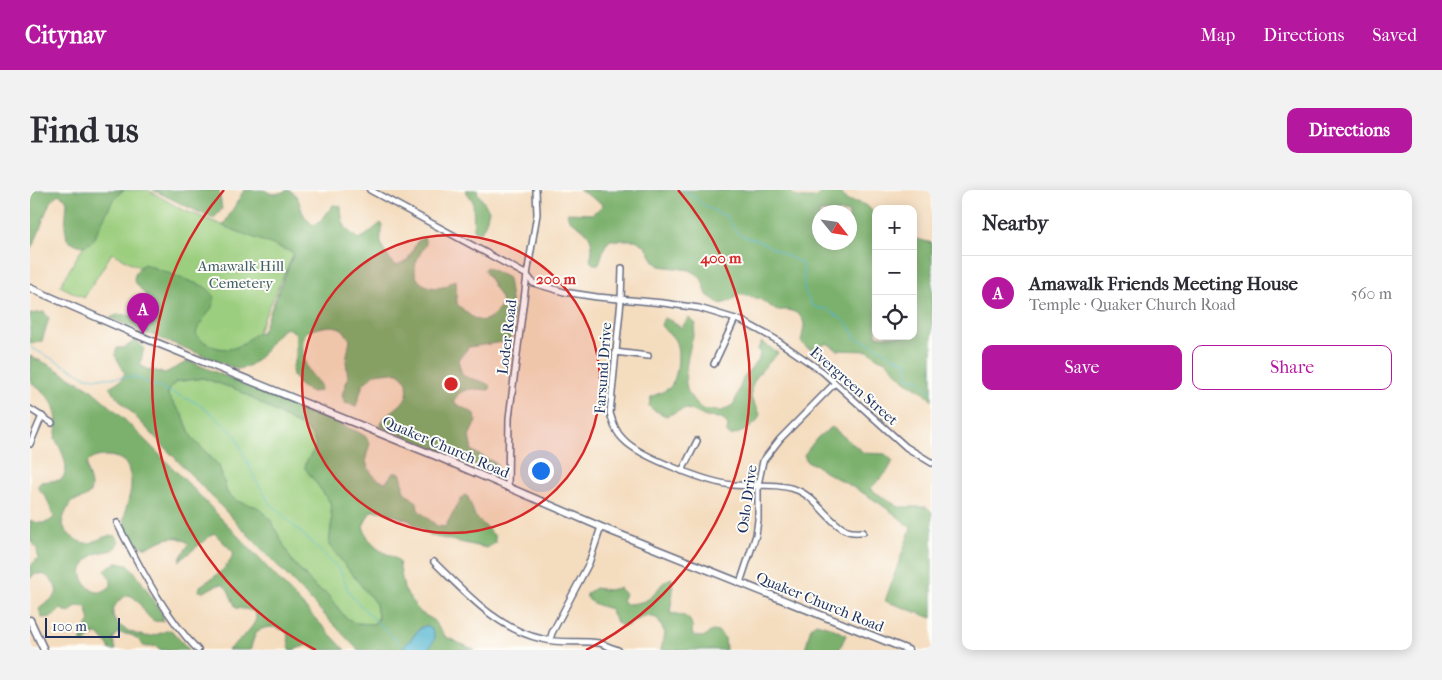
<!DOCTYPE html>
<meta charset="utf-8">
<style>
body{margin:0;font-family:"IM FELL French Canon",serif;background:#f2f2f3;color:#2b2b33}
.controls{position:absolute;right:15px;top:15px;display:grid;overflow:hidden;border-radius:10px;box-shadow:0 2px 12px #0003}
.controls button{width:45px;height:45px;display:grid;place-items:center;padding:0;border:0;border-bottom:1px solid #e1e1e2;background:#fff;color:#2b2b33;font:25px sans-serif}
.compass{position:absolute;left:782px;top:15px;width:45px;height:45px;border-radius:50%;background:#fff;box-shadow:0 2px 12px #0003;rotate:120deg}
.scale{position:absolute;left:15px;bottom:12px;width:75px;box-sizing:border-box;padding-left:5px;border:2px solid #1b2f5e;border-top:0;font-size:14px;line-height:18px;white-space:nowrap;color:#1b2f5e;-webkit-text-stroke:4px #fdfcf7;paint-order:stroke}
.you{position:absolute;left:510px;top:280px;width:18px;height:18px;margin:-12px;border:4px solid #fff;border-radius:50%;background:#1a73e8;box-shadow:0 0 0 8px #1a73e833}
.badge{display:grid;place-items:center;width:32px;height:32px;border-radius:50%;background:#b5179e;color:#fff;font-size:16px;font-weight:700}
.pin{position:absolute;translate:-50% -41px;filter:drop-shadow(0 1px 2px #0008)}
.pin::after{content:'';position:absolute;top:26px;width:18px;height:15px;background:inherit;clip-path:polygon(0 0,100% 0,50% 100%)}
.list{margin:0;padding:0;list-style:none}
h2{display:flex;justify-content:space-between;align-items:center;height:65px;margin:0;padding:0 20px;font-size:21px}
h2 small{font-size:16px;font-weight:400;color:#7c7c81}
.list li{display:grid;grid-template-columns:32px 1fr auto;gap:15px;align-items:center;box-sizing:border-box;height:75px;padding:0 20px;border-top:1px solid #e1e1e2}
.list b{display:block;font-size:19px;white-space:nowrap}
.list p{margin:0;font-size:16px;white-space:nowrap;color:#7c7c81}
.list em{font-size:16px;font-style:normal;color:#7c7c81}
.actions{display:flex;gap:10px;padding:15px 20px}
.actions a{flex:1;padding:11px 0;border:1px solid #b5179e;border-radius:10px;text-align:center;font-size:18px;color:#b5179e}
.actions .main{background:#b5179e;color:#fff}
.icon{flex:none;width:28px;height:28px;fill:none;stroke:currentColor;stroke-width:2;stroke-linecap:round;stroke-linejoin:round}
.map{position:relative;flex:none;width:902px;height:460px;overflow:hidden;border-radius:10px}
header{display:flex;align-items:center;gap:30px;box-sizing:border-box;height:70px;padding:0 25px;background:#b5179e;color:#fff}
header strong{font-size:24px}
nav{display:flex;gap:28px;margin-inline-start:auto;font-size:18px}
.intro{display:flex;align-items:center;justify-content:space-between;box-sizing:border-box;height:120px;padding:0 30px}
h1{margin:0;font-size:35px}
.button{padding:12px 22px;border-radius:10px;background:#b5179e;color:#fff;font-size:18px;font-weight:700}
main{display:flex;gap:30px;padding:0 30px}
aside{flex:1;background:#fff;border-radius:10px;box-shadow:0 2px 12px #0003}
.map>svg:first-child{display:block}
</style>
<header>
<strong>Citynav</strong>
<nav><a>Map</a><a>Directions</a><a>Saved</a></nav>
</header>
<div class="intro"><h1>Find us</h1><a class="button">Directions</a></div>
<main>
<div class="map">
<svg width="902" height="460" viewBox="0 0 902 460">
<rect width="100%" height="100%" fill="#fdfcf7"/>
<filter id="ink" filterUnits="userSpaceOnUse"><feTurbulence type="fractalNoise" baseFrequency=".02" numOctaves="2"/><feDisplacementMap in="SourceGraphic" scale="10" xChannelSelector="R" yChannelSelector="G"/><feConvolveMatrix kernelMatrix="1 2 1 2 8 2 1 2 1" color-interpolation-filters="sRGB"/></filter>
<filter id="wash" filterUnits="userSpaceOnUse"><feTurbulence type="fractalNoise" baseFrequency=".0096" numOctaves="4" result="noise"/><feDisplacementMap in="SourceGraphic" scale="20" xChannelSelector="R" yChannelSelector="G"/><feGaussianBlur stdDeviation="1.12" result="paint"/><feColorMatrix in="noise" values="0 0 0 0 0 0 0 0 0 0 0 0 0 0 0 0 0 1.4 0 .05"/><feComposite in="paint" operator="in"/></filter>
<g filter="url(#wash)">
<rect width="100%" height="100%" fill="#f4dcbe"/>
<g fill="#9bce7e" stroke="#5b7e6e">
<path d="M86,0H118L151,19L264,63L211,178L152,156L126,86L82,63L54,108L30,96Z"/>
<path d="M173,188L208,200L279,241C295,262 277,260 275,278L300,312L302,329L299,355L346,414L348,427L347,431L343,434L325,433L315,427L297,404L286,398L262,371L227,317L206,311L197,303L189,276L162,248L153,226L138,206V202L145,192Z"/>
</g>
<g fill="#7cb16d" stroke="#4c7066" fill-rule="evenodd">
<path d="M0,0H94L84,8L63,50C54,60 47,55 37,49L35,37L37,12L35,8L28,4C12,17 13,43 0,59Z"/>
<path d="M123,0H189L192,19L184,28H181Z"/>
<path d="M214,0H235C243,7 250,3 258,0C270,4 269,16 274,25C276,29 280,32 283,35L290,32L303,15L311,16C312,34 313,37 328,49L335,46L351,33L353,35C347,55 353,61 366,76L377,71L387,52L394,47L396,54C392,61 385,70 385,79C384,93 400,100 413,97C418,96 420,91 426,90L427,114C447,132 452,139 472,116L471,108L454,80L456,77L478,88L483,124L480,151L439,157L428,170L432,185C442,191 453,189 461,197L459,200C445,199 430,196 424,211L426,214L445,224L446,231L439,246L442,261L465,273L468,276L466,283L350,236C354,222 372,219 377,205C378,201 377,195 377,192L369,183L361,182L345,184L333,194L326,216L315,213L312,205L318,188L316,171L320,150C318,147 315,142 313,140C304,132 285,139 276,142C270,152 273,172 279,181C283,187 289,191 291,198L289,201L281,202L270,196L263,186L262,179L266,167V143L257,138C239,144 234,177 207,179L80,128C96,118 103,136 120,114L118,108L104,91C104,83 108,78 114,74L173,96C201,111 167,128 166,145C176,156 195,163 209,156C218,152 222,143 232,142L264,63L193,36Z"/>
<path d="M435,0H448L447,2L459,20L456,32L451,42L444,41L443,11Z"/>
<path d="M549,0H760C765,10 775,8 785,8L794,0H809L817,11C830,11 837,15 846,24V146H883V48L902,53V211L892,201L875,191L856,171L848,168L839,161L807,160L797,153L783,160L776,157L771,152C772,147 774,139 774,134C771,121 757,118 747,121L730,109L709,104L701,111L690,114L677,105L672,90L667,84L660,80L630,76L624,71L616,57L606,50H580L575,56L569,74H563L560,71C566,48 558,41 539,30L537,23L562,24L572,17L571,13ZM789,22H819V52H789Z"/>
<path d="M14,122L19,128L12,151L2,154L0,153V124Z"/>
<path d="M634,128L642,131L651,138L659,128L666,134C662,150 650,188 659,204C662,209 667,214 671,219L692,221L704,214L714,186L728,170L730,165L728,158L732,152L748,163C737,176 716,191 722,210C724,214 728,219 730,224C726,238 714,241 701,246L697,243L698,235L692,228L676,227L661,220L654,219L636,226L622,219L619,216L621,207C626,204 634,202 639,198C648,191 651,158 644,149C640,144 634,141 631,135Z"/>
<path d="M106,150L114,158L110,174L116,179L135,183L159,171L328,242L335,246L340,253C339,258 336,265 336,270C337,279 346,292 356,292L363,283H370C378,301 364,296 387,312L388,320L407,336L415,337L432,307L435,305L438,307L445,326L465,346V353L457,358L402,346L378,330L350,321H341L333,336C337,349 343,357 355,363C360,366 365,367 369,372L374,399L386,417L391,423L402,429L416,447L445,460H398L404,442L397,436L391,437L371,460H328L83,203L79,197L91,190L95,183L85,165L87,158H94ZM173,188L208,200L279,241C295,262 277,260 275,278L300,312L302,329L299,355L346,414L348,427L347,431L343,434L325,433L315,427L297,404L286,398L262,371L240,329L227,317L207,311L197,303L189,276L162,248L153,226L138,206V202L145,192Z"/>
<path d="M0,166L19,175L59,198L87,222L158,293L315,460H286L279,455C271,456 268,460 260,460L257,442C246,436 237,435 226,442L221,457V460H198C204,454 232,433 225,423C222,419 211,419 206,418L198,400L192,394L183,397L174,402L169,401L170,396C182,388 201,378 203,362L184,343L149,371L152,365L159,354C145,341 132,351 117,357C105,358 96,341 94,330C94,327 96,322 96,319C100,303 104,294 98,278C96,272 90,268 84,267C78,265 67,266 61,269C49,277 68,295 58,305C54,309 46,310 41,312C38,319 32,326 33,334C35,344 50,355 60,353C65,352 90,336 88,354C87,362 74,361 68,363C62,365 54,372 52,379C49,387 59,402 68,402C72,403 78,398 81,396V390L75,381C80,373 91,370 99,376C106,381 127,416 133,426V431C114,436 114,408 98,405C86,410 76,424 89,435C96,441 106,444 114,446C124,448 132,441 141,440L159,460H131L126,456C108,459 116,454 105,447C101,444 94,444 88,443L83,449L86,460H80L78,455L68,444H65L54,453L51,452V445L60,431L56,417L46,416L40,423L31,419L22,427L12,428L9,419C13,414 21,411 25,406C30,398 20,386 12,384C11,384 5,384 4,384L0,389V377L8,368L7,359L0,350V330C8,334 18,335 24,327L16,307L7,297L11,292L31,290C42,278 31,260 25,248C28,235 28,218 18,207C13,201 6,197 0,191Z"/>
<path d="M802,237L834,263L855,264L863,271L857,282L840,299L869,317H897L902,322V428L855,411L881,338C851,311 825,298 791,280L786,275L777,272L774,265L787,248Z"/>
<path d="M642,388L643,401L640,423C655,425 664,427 662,444L665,446L673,447L682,441L689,442L695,448L696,460H631L635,443L627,428L615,426L596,436H591L585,430L580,419C571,416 558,414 556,404L565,398L578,400L589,398L595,404L592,411L594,414C603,414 614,413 621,407C630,400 629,392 642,388Z"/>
<path d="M786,433L800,437L816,445L809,460H775L781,437Z"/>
</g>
<path fill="#51b5d0" stroke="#367297" d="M397,436L402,439L405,448L398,460H371L392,437Z"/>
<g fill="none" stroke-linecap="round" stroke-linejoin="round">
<g stroke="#51b5d0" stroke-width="1">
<path d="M650,0L662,5L672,14L690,24L695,25L707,42L714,47L727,50L773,74L774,97L776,104L783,116L791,119L795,118C809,128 820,131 825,148L844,155L856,163L878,173L877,183L878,187L888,189L902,202"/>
<path d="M0,157L56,187L67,188L104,187L167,213L182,224L205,245L225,289L239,312L310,380L318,400L324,409L376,460"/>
</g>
</g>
</g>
<g filter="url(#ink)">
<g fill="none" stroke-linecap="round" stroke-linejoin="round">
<g stroke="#676c80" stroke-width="8">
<g id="minor">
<path d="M340,0L497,85L503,93L534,102L567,107L633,113L669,118L712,131L745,149L793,182L876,257L902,273"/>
<path d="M592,78L591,110L580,223C583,233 586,243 594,250C610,267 679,293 703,295C725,297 746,292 767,300C787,308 800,334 818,341C822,343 828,342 833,342"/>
<path d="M585,162L618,166"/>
<path d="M684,174L705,129"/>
<path d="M0,219L22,233"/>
<path d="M0,254L12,226"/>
<path d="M652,281L667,251"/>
<path d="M478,298L479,228L497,85L507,24L506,0"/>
<path d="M87,333C110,377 133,424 168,460"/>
<path d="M404,372C436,403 467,439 512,449C530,454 551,450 569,453C575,455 582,458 588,460"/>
<path d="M710,393L726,345L728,330V295L733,271L750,249L805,193"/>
<path d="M520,450L522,443L559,373L571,337"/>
</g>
</g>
<g stroke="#676c80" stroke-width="9">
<g id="tertiary">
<path d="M0,98L105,144L406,266L571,337L878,460"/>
<path d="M0,430L14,460"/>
</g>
</g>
<use href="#minor" stroke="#fff" stroke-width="5"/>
<use href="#tertiary" stroke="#fff" stroke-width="6"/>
</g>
</g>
<circle cx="421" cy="194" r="149" fill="#d62828" fill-opacity=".12"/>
<g fill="none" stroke="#d62828" stroke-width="2.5">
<circle cx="421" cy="194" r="149"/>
<path d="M286 460A298 298 0 0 1 194 0M648 0A298 298 0 0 1 556 460"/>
</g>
<g text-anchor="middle" stroke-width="4" stroke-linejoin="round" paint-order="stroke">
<g font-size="15" fill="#415f68" stroke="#fdfcf7">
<text x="211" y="81">Amawalk Hill<tspan x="211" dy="17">Cemetery</tspan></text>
</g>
<g font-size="15" fill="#1b2f5e" stroke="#fdfcf7">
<text transform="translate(477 147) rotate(-83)" y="5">Loder Road</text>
<text transform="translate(573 178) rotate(-86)" y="5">Farsund Drive</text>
<text transform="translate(824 196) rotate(41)" y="5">Evergreen Street</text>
<text transform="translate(416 257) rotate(23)" y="5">Quaker Church Road</text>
<text transform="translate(717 309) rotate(-82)" y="5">Oslo Drive</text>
<text transform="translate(790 412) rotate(22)" y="5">Quaker Church Road</text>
</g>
</g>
<circle cx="421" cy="194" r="8" fill="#d62828" stroke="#fdfcf7" stroke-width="2.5"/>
<g font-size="15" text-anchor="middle" font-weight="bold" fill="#d62828" stroke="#fdfcf7" stroke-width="4" stroke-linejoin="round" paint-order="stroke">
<text x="691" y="73">400 m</text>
<text x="526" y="94">200 m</text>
</g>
</svg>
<div class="controls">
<button>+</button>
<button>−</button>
<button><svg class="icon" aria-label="locate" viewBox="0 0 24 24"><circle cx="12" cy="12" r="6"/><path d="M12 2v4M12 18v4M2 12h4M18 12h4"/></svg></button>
</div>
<svg class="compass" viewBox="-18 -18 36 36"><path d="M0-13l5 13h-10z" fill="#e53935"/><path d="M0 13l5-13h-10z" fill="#7c7c81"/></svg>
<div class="scale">100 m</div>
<div class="you"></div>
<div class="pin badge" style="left:113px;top:144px">A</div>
</div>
<aside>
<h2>Nearby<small></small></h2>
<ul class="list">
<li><span class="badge">A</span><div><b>Amawalk Friends Meeting House</b><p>Temple · Quaker Church Road</p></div><em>560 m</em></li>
</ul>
<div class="actions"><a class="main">Save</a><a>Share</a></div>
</aside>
</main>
